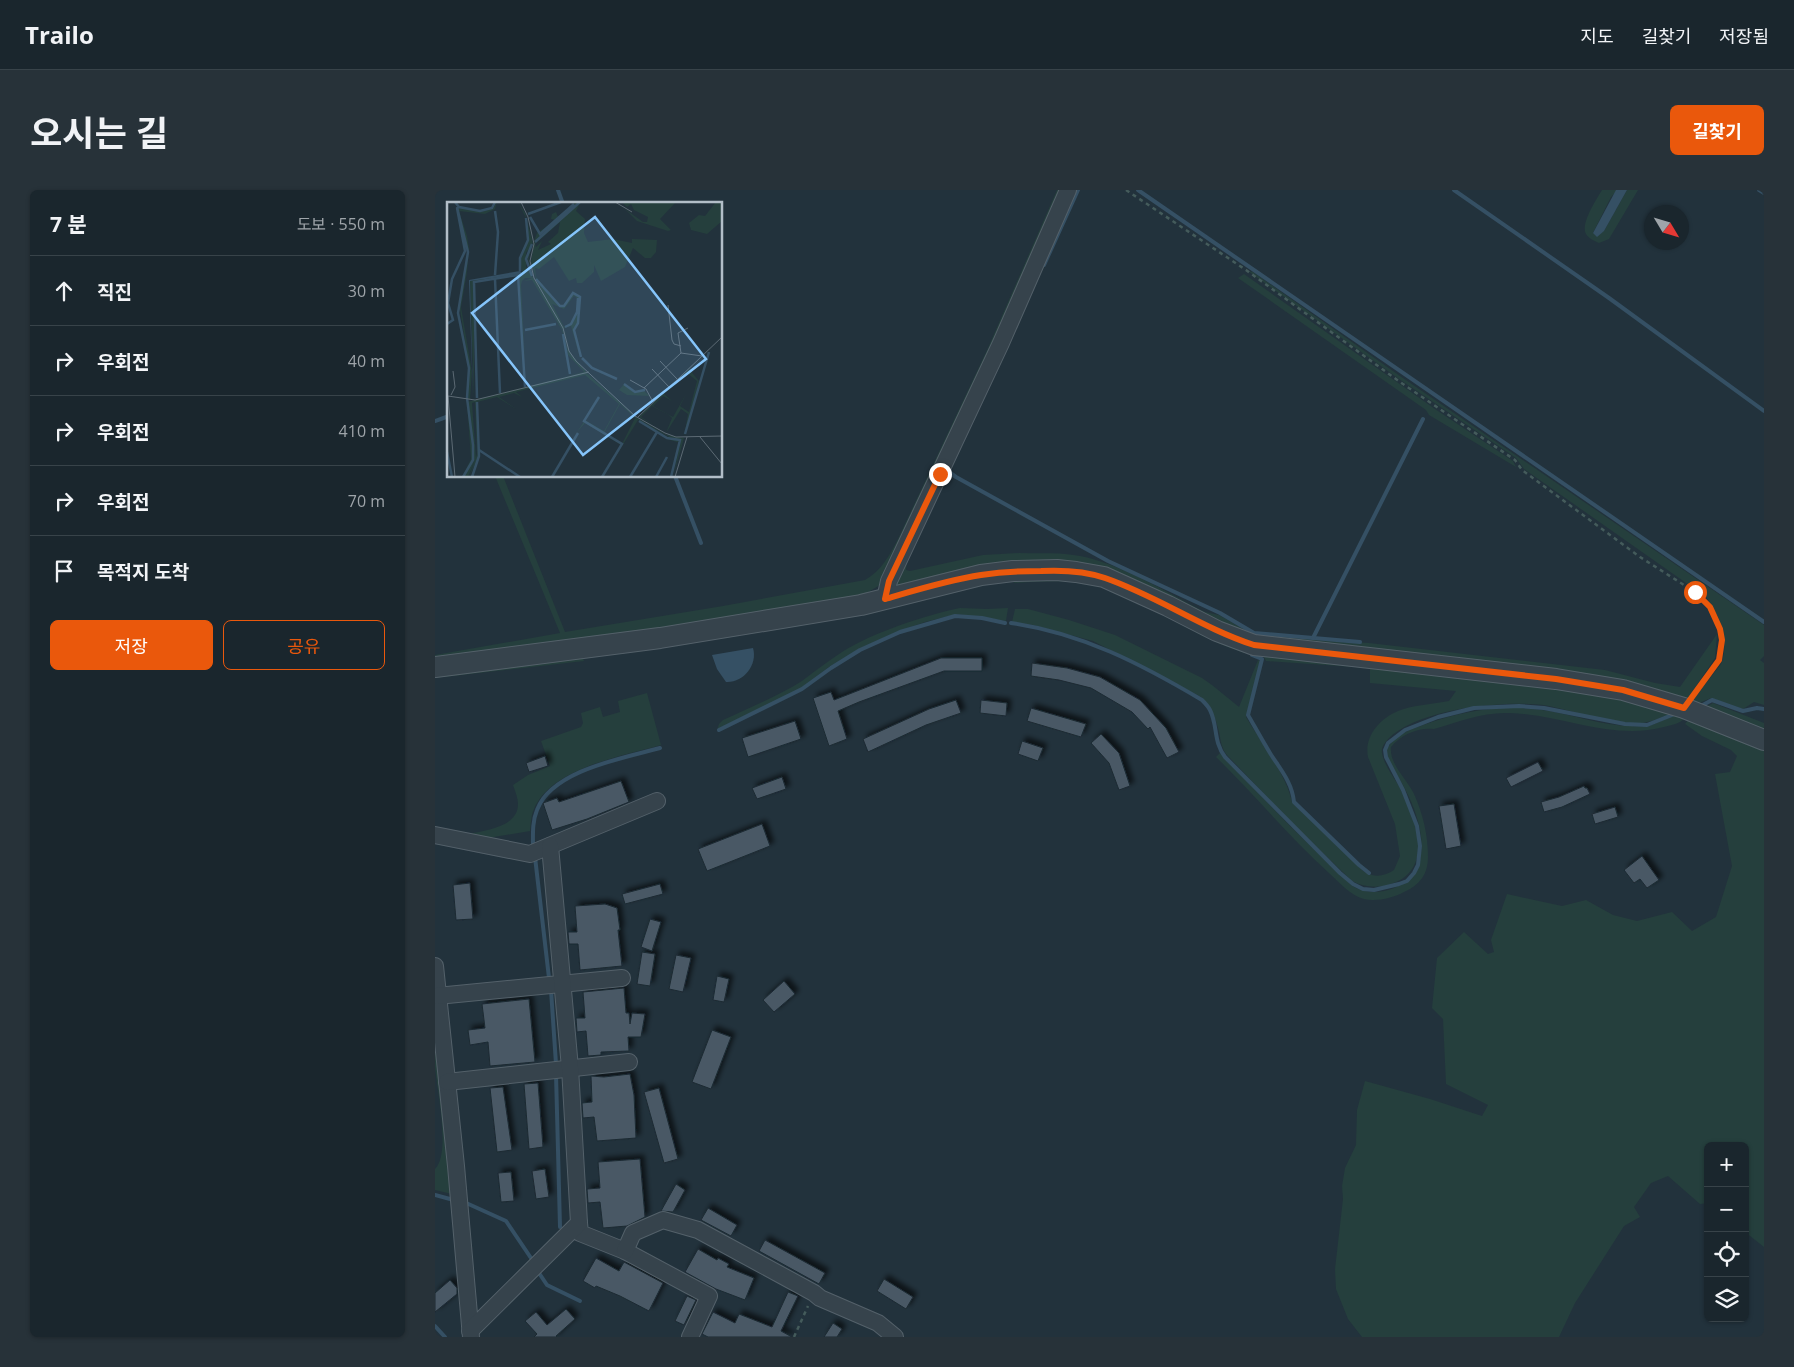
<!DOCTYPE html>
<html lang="ko">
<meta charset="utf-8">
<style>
body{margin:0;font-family:"Open Sans","Noto Sans KR",sans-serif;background:#273239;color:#f1f3f6}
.controls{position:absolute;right:15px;bottom:15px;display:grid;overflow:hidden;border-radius:8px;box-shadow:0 1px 4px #0004}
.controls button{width:45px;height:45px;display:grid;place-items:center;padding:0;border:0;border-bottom:1px solid #384349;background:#1a262d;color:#f1f3f6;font:25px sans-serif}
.compass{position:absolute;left:1209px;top:15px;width:45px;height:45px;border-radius:50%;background:#1a262d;box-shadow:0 1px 4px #0004;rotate:128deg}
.stop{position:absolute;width:15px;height:15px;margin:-11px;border:4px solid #ea580c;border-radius:50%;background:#fff}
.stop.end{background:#ea580c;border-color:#fff;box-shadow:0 1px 5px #0008}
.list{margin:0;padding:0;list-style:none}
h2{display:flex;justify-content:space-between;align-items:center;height:65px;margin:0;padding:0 20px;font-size:21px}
h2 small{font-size:16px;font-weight:400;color:#9fa5aa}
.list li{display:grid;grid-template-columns:32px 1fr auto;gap:15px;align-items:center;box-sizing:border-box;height:70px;padding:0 20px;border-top:1px solid #384349}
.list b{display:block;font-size:19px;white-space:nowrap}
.list em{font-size:16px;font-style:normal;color:#9fa5aa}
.actions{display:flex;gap:10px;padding:15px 20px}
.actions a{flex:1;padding:11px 0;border:1px solid #ea580c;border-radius:8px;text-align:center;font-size:18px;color:#ea580c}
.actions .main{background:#ea580c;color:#fff}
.icon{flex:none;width:28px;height:28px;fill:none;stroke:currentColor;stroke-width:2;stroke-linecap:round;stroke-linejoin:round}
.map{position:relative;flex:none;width:1329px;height:1147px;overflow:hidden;border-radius:8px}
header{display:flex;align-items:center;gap:30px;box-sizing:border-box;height:70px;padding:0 25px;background:#1a262d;border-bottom:1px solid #384349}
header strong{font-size:24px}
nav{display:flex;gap:28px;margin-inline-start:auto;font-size:18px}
.intro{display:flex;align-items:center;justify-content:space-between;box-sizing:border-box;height:120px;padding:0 30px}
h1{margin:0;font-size:35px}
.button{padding:12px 22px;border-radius:8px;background:#ea580c;color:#fff;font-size:18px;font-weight:700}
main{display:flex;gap:30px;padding:0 30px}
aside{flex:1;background:#1a262d;border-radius:8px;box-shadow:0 1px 4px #0004}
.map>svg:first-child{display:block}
</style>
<header>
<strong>Trailo</strong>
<nav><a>지도</a><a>길찾기</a><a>저장됨</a></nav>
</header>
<div class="intro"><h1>오시는 길</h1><a class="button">길찾기</a></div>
<main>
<aside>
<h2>7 분<small>도보 · 550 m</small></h2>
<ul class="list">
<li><svg class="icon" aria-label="ahead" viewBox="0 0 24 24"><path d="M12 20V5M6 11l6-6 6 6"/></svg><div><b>직진</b></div><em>30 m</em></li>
<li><svg class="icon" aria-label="right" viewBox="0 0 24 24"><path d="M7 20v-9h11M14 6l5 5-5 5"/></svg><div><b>우회전</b></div><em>40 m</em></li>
<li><svg class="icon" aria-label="right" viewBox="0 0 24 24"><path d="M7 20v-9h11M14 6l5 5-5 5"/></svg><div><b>우회전</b></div><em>410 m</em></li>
<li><svg class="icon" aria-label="right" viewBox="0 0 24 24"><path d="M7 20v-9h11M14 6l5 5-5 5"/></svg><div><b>우회전</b></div><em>70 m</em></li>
<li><svg class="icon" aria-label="arrive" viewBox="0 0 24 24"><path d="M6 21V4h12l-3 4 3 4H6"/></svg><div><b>목적지 도착</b></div></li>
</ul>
<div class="actions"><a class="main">저장</a><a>공유</a></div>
</aside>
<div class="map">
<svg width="1329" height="1147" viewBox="0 0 1329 1147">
<defs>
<filter id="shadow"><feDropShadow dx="4" dy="-4" stdDeviation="2.5" flood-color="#0009"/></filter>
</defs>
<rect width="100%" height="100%" fill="#22323c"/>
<g fill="#253f3d">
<path d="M622,0H629L445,395L425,407L0,473V465L125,443L60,286H68L130,442L288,416L430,390C446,381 454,366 462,351L553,158Z"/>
<path d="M1167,0H1181V2L1176,7L1158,43L1169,41L1192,0H1203L1174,49L1164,53C1160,51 1154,49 1151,44C1145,34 1161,10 1167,0Z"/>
<path d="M813,81L818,82L965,186L1329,435V466L1325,470L1329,473V515L1319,512L1308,519L1276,508L1257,516L1254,515L1286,474C1295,451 1285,426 1271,407L1089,279L1081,268L964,189Z"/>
<path d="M809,84L1000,219L1078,271L1081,277L994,225L991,220L803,88Z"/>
<path d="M584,363C604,364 625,362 645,366C684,373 733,403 770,422L784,425L819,445L934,453L1170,480L1220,493L1245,497L1282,444L1280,468L1251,511L826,451L676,385L462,397L459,393L472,370L471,380L475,381L548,365Z"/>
<path d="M582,386H648L776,443L1170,502L1250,528C1244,534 1237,535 1229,537C1177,551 1126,524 1074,523C1048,522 1023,532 999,539C984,537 965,545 956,557C954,574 972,589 979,604C988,624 993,645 993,667C993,684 985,695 969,702C958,708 941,712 929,709C915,705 905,693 895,684C854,647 820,605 781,567L785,563L855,636L916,695C927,702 937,703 949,701C1002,690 989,634 970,599C963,586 954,576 951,561C959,544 975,540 991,534C1028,521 1068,514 1107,520C1137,524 1166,536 1197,536C1202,536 1208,537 1213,536C1219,535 1228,530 1233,527L1230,526C1224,528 1218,531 1212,532C1186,539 1135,519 1108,515C1068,510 982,519 953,549C950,553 946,557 947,563C949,576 960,588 966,600C982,631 1000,682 953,695C941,698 928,697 917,691L858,634L791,564C785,555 786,548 783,538C780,526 775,515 766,507L658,451L598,435L577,432L580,419H593L634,430L680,445L767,488L777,495L804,517L823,470L825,471L811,527C825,551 851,584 857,612L927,680C937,688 948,687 959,680L965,666L960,634L933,567C929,547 944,529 963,521C978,515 998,514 1014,511L1021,501L935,493V478L831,471L829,467C768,458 720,410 660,395C634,389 605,392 579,393Z"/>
<path d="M525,418L552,419L573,418L571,431L522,424L490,432L464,441L424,459L394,477L366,498L282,540L284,534L288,530C314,518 343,506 367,491C380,481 393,471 407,462C439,442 488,426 525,418Z"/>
<path d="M146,461L149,471L0,488V481Z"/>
<path d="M212,503L226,555C188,566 116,578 99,619C96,625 96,634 95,641L35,651L34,644C51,640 83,637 83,614C83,608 80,601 78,595L93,585L115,576L106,551L146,537L148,533L146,523L165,517L168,527L185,522L183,511Z"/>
<path d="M1278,513L1329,533V545L1267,519Z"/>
<path d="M1258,524L1329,554V1057L1310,1042V956H1273V1013L1265,1014L1233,986L1216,993L1199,1017L1205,1027L1189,1036L1140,1113L1124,1147H927L913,1129L901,1099L900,1079L908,1009L907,996L910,978L921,955L922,920L930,891L995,909L1047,926L1053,915L1011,894L1008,829L997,818L1002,768L1029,742L1053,764L1059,762L1056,750L1072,704L1127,716L1151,710L1178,725L1202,731L1237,722L1257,741L1281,727L1297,676L1280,584L1295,582L1302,566L1296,560L1267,546L1250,534Z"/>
<path d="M0,823L17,1004L0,1000V979C16,964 2,899 0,877C0,859 0,841 0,823Z"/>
</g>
<g fill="#355064">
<path d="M1181,0H1192L1169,41L1162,47L1158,43Z"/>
<path d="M318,458C323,475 308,493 291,492L282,479L277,465Z"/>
</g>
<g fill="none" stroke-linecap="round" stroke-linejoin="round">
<g stroke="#355064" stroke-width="4">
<path d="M123,0L128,14"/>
<path d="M703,0L1329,432"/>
<path d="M1019,0L1174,108L1329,221"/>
<path d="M1324,0L1329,3"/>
<path d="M609,75L643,0"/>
<path d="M0,231L14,226"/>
<path d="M515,279L514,282L521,287L673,371L785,423L819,443L925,452"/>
<path d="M240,286L266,353"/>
<path d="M576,433C647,443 706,474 767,510C770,513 773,516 775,520C783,536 778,551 790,567L905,683L918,694L928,699L939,700L964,694L972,691L979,683L983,675L985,656L982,636L968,600L951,567L950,560L953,553L970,540L1003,527L1039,518L1084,516L1109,518L1190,534L1212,535L1237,525"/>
<path d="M878,448L988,229"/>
<path d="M817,465L827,469L813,525C820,537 827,550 835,563C845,579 857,592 859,612L924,675L934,683"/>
<path d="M1266,516L1277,510L1308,521L1322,518L1329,519"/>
<path d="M284,540L367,499L396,478L425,460L465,442L520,426L547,428L570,433"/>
<path d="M98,658C98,645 97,632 102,620C117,580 189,568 225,558"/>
<path d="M100,667L114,788"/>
<path d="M116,800L121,874"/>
<path d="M121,884L125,1037"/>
<path d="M0,1005L15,1009"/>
<path d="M29,1012L71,1031L98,1071"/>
<path d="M104,1083L112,1095L145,1111"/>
<path d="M0,1136L10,1147"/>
</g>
</g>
<g fill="#485965" stroke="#1d2a33" filter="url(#shadow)">
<path d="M506,468H547V481H509L424,512L403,521L412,549L394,556L378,508L396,502L399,510Z"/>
<path d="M597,473L632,478L665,487L705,510L731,538L744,562L732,568L715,537L713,539L697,522L656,498L624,490L596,486Z"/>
<path d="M521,510L526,523L491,535L433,562L428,549L494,519Z"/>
<path d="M546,510L572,513L571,526L545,523Z"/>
<path d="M596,518L651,534L646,547L592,531Z"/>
<path d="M360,531L366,549L313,567L307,548Z"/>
<path d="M666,544L684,563L695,596L684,600L674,573L656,553Z"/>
<path d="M587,551L608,558L603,571L583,564Z"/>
<path d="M110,566L113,576L94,582L91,573Z"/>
<path d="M1103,572L1108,581L1076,597L1071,588Z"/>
<path d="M347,587L351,599L322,609L317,598Z"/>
<path d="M186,591L194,612L152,629L117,640L108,613L122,608L124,612Z"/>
<path d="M1149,596L1150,598H1152L1155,604L1127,617L1109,622L1106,612L1124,607Z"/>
<path d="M1019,614L1026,656L1011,659L1004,616Z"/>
<path d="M1180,617L1183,627L1160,634L1157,624Z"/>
<path d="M327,634L335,656L272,681L263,659Z"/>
<path d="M1207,666L1224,690L1212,698L1205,689L1199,693L1189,680Z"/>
<path d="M35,693L38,729L21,730L18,695Z"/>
<path d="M225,694L228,704L190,714L187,704Z"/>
<path d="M170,714L182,718L185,740H183L187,776L145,780L143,754H134L133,742H142L140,716Z"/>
<path d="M215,729L226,732L217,761L206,757Z"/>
<path d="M207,762L220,764L215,796L202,794Z"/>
<path d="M241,765L256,768L248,802L234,799Z"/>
<path d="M282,786L294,789L289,812L278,810Z"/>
<path d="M349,791L360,804L339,822L328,810Z"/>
<path d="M189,798L191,823H194L195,834L197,823L210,824L206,847H193L194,861L166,862V865L153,866L151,841L142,842L141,828H150L148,802Z"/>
<path d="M94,809L100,872L55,876L53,852L35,855L33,840L50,838L47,814Z"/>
<path d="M277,840L296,847L276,899L257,892Z"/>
<path d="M195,884L199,905L201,948L162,951L159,927L148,928L147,913L157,912L156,886L169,887Z"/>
<path d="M103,893L108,957L94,959L89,894Z"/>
<path d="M68,897L77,960L62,962L55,898Z"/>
<path d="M224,898L243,969L229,973L209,902Z"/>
<path d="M205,969L210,1027L192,1036L168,1038L165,1012L153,1013L152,999L165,998L163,972Z"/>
<path d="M110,979L114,1007L101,1009L97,981Z"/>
<path d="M76,982L79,1011L66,1012L63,983Z"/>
<path d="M241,994L250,1000L238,1022L226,1021Z"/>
<path d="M273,1018L302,1035L296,1046L266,1030Z"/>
<path d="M330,1050L390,1083L384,1094L324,1061Z"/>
<path d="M263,1059L282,1070L283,1068L294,1074L292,1077L319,1088L310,1110L281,1099L250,1082Z"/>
<path d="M161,1068L184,1081L189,1072L228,1093L214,1121L185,1106L161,1096L160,1098L148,1091Z"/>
<path d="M449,1089L478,1107L471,1119L442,1101Z"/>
<path d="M15,1090L22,1098V1104L0,1122V1103Z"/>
<path d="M353,1102L363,1106L346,1141L357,1147H273L267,1144L278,1122L300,1133L304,1124L337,1137Z"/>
<path d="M252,1106L261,1110L249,1135L240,1131Z"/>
<path d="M131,1119L140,1129L121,1146L122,1147H99L102,1144L90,1131L101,1122L112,1135Z"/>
<path d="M398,1133L407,1139L402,1147H389Z"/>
</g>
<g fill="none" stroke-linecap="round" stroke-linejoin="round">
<g stroke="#54616a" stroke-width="18">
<g id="minor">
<path d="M450,409L454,391L566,153L633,0"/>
<path d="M0,645L95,664L222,611"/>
<path d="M0,776L21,976L36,1147"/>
<path d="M2,806L187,788"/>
<path d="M12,892L194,872"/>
<path d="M144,1033L145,1043L190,1061L274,1106L255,1147"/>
<path d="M190,1061L198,1043L228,1030L263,1040L379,1103L385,1108L443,1133L460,1147"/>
<path d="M35,1141L144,1033L135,878L115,656"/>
</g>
</g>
<g stroke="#54616a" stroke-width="22">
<path id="tertiary" d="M0,477L225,448L426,415L546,385L578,381L622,380L641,382L669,387L733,416L782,441L819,455L1121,489L1188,500L1249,518L1329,550"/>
</g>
<g stroke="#445b5b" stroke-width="2.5" stroke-dasharray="4 4" stroke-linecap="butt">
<path d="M691,0L811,80L965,192L1080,270L1087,280L1205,367L1260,402L1269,410L1280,429L1285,439L1287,450L1284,470L1259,504"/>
<path d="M359,1147L373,1116"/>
</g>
<use href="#minor" stroke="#36434c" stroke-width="16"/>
<use href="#tertiary" stroke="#36434c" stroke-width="20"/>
</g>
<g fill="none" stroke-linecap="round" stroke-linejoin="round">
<path stroke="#ea580c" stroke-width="6" d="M505,284L454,391L450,409C481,400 513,390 546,385C566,382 586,381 606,381C627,380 650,381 670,388C722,406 767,438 819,455L1121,489L1188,500L1249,518L1284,470L1287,450L1285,439L1275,417L1260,402"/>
</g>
<g transform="translate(12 12)">
<rect width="275" height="275" fill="#22323c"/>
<path d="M50,0L48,7L38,12L12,9L20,34L22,47L20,70L14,105L25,170L23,198L20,195L22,166L12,101L21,49L11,5L35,9L46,6ZM71,0L78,11L86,41L79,51V65L83,69L81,55L85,42L82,55L84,74L86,75L115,125L121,148L141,172L190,216L220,233L237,236L226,275L234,238L230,240L220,237L210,230L220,236L226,237L191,218L156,275L174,243L138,221L130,230L138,218L157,229L172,202L138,173L69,190L75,195L67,191L52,195L69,207L50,195L30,200L32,254L22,275L30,252L28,200L25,201L29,255L21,275H15L24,257L20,200L137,170L121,153L115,128L85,78L77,79L85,76H78L75,79L74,83L78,159L72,73L27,80V197L23,79L75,70L73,56L82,38L79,16ZM173,202L188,216L175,242L157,231ZM129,0H133L118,14L133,1L129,9L138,17L137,31L141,40L166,37L185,41V37L210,38L209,50L204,56H198L186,46L178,65L154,79L147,63V70L135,81H130L129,76L122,79L107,55L92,67L88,66L89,75L113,103L116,104L126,90L134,94L131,122L126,128L133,156L124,124L117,126L123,151L118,129L92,86L84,61L87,41L94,36L87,40L90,31L109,18L104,17L105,12L109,10L111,15ZM120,14L113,20L111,31L101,40L104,42L91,48L95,39L89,45L88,42ZM127,94L131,97L130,110L125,122L117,125L105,102L117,107ZM229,0L213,17L224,28L221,29L190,19L178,7L196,20H200L201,15L187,8L184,2L180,5L176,1ZM269,0H275V19L260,32L244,28L242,21L252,13L258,14ZM242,167L252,179L237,235L241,212L234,207L219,231L225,216L222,213L205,204L194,215L207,223L192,215ZM240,171L250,179L242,210L233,204L239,192L226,215L206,204L216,194L225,199L217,192ZM177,182L189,190L197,189L203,194L180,193L172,188Z" fill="#253f3d" fill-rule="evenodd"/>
<path d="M73,69L76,72L23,79L26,197L22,78Z" fill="#355064"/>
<path fill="none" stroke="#355064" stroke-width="2.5" d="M8,0L12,5L33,9L45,6L48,0M10,5L21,50L11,111L22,166L20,196L26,243V258L16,275M81,12L114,0M83,15L93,32L127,2M88,40L133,0M73,69V56L81,38L79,16M48,73L51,30L48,9M85,74L79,57L85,42M48,77L53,191M89,77L113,104H117L126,91L133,95L131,121L127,128L134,155M0,122L6,118L1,101L5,77L18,49L10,6M118,125L124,122L130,110L131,96M78,128L109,122M116,132L123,172M135,156L145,166L170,177M177,182L188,190L198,188M152,195L137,219L175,242L155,275M30,196L27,80L71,73L78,185M192,219L220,236L233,238L224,275M238,232L262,150M32,248L73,275M0,250L5,275M25,275L32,254L30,200M105,275L131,231M183,275L210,230M209,275L220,255"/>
<path fill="none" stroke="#5c6a74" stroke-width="1" d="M74,0L81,15L87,42L83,59L87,76L116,126L122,149L129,159L188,214L218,231L229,235L275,234M168,0L185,10M221,103L225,138L227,142L234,144M234,151L231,131L241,126M213,159L230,177M205,167L222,185M183,178L199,187L206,200M197,186L234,151L255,154M4,193L8,185L6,169M191,215L275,135M253,235L275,262M8,275L1,194L28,198L142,170M228,275L240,235"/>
<path fill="#85c4fa" fill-opacity="0.15" stroke="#85c4fa" stroke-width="2.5" d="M148,15L259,157L136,253L25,111Z"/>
<rect width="275" height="275" fill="none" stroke="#b2bec8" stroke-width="2.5"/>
</g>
</svg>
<div class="controls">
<button>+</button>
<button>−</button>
<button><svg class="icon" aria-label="locate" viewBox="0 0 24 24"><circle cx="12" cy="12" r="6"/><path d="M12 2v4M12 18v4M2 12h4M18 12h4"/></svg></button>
<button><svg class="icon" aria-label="layers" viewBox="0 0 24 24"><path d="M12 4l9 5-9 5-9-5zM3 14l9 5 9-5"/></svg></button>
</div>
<svg class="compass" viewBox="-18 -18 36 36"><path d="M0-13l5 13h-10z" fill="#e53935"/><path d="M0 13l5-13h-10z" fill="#9fa5aa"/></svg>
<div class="stop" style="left:1260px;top:402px"></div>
<div class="stop end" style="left:505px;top:284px"></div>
</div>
</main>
